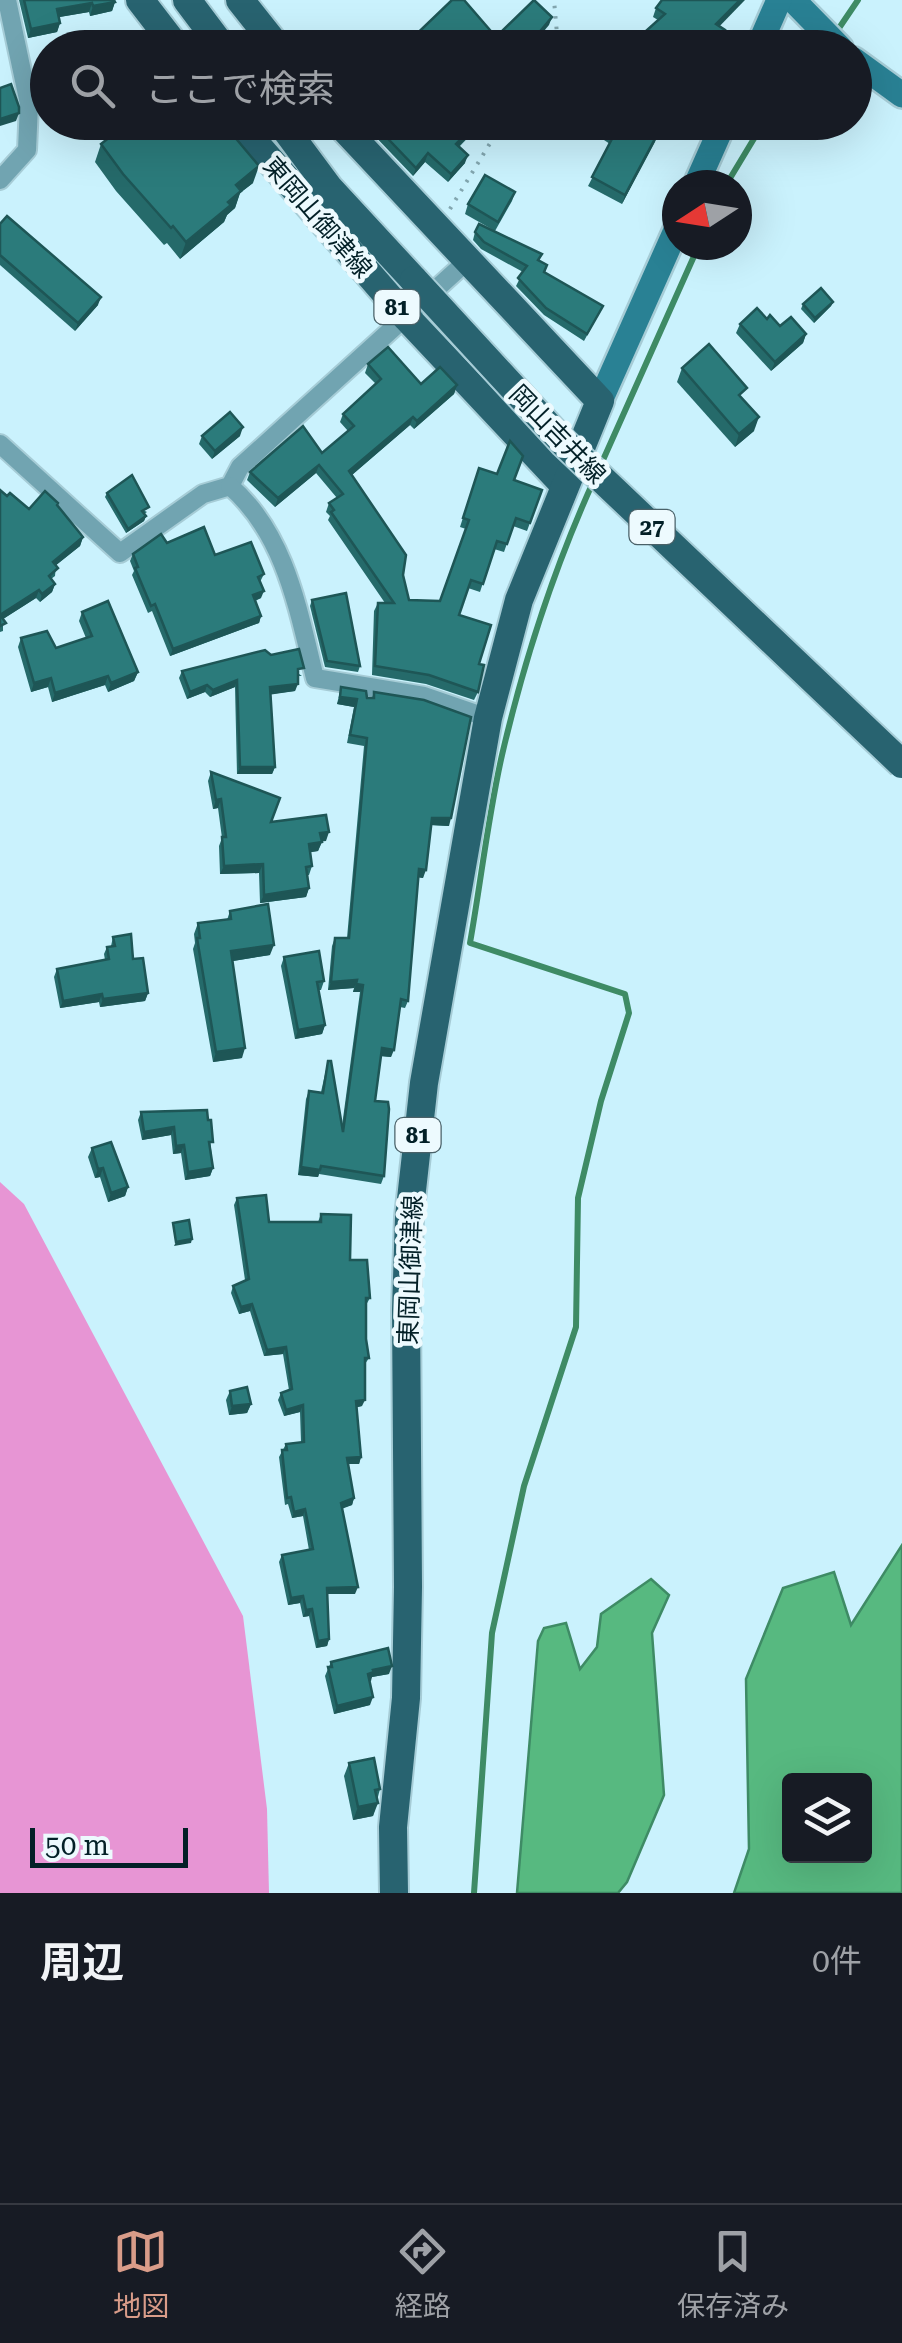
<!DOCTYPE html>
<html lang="ja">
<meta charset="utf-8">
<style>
body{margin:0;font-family:"Roboto Serif","Noto Sans JP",serif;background:#20242c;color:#f1f3f6}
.controls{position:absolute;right:30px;bottom:30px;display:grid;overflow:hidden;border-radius:10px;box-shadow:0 10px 40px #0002}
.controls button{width:90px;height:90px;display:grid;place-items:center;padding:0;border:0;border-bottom:2px solid #363941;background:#171b24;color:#f1f3f6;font:50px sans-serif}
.compass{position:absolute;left:662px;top:170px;width:90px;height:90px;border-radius:50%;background:#171b24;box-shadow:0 10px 40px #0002;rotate:258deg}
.scale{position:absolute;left:30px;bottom:25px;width:158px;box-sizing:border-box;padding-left:10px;border:5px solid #032027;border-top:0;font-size:28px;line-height:35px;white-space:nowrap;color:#032027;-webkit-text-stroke:8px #edfafe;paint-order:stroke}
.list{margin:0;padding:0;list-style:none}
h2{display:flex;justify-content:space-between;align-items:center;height:130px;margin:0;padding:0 40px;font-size:42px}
h2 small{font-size:32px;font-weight:400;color:#9ea1a6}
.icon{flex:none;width:55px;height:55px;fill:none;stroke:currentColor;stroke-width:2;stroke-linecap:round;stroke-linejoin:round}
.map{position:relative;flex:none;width:902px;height:1893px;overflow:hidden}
.search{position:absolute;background:#171b24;box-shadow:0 10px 40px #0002;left:30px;right:30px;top:30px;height:110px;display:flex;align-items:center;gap:25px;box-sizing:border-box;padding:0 35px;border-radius:55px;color:#9ea1a6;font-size:38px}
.sheet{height:310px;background:#171b24}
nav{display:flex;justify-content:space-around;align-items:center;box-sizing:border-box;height:140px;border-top:2px solid #363941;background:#171b24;font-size:28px;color:#9ea1a6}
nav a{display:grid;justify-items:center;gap:5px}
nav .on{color:#d99c89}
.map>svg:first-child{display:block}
</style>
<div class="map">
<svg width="902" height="1893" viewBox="0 0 902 1893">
<rect width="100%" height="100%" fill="#caf2fd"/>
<path fill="#e795d4" d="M0,1182L24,1204L243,1616L267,1809L269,1893H0Z"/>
<g fill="#57b980" stroke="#3e8b65" stroke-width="2.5" fill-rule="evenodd">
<path d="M902,1545V1893H734L749,1849L746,1679L783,1588L834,1572L851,1625ZM790,1780H864V1856H790Z"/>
<path d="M651,1579L669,1595L652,1633L664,1795L627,1882L618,1893H517L538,1641L544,1628L566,1623L580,1669L597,1647L601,1614Z"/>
</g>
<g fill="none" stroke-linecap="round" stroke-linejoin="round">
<g stroke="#3e8b65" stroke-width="6">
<path d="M835,34L858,0"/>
<path d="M726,185L764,122"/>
<path d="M599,469L699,245"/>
<path d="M474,1893L492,1633L524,1486L576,1327L578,1198L601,1101L629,1013L625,994L470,943C481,881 488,817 502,755C524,661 554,568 594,480"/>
</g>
<g stroke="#a6ccd6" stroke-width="22">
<g id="street">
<path d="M0,180L27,150L29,104L7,0"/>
<path d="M0,444L120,553L203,494L230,486L240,467L467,261"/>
<path d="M230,486C286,535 298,610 315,678L424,696L488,718"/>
</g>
</g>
<g stroke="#a6ccd6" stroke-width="30">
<g id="secondary">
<path d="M793,0L840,48"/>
<path d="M758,48L779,0"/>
<path d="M854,60L902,95"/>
<path d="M696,185L724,122"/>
<path d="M600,401L677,228"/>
</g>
</g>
<g stroke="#a6ccd6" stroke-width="32">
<g id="primary">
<path d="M140,0L177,48"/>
<path d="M187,0L223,48"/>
<path d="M240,0L278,48"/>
<path d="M237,122L407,318L564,485"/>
<path d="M280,122L329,188L414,280"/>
<path d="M338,122L600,401L519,600L488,718L424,1083L409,1217L406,1310L408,1587L406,1698L393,1827L394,1893"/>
</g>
</g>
<g stroke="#82a6af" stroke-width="4" stroke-dasharray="2.5 8" stroke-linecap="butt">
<path d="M549,48L557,34L554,0"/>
<path d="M450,209L503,122"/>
</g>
<use href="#street" stroke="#71a4b1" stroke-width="18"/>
<use href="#secondary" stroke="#298194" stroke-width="25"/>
<use href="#primary" stroke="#286370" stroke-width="28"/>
<g stroke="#a6ccd6" stroke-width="32" stroke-linecap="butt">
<path id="primary-bridge" d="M414,280L564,443L902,764"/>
</g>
<use href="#primary-bridge" stroke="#286370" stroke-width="28"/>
</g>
<g fill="#256a6a">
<path d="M19,0H114L115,2L112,11L90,16L89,12L59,17L60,23L57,32L28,38Z"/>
<path d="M656,8L719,26L722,39L658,20L653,17Z"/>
<path d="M483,122L459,147L465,163L448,182L425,162L413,176L370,131L373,123Z"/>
<path d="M577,122H638L658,133L622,204L588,186L610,144Z"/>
<path d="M117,135L253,183L240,193L235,208L227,215L224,222L180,259L167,243L164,245L116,191L95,162L101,144Z"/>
<path d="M515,192L512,201L495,231L465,214L468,204Z"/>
<path d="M0,224L98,305L75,331L0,265Z"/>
<path d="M475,232L542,254L539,261L547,265L545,273L603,306L584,341L544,315L516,286L523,272L481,249L473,240Z"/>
<path d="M833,302L831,306L814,323L801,309L803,304Z"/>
<path d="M767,319L780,326L806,334L803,343L771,371L736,333L740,324Z"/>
<path d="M368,364L421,384L457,385L454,394L414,429L410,425L352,475L403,575L409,600L440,601L466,529L460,527L479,468L542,490L527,531L513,526L504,552L494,549L480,592L468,588L459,615L479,664L478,692L474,700L426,684L372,675L374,611L378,603H385L328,520L330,516L326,512L329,503L337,498L316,473L275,507L247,480L250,472L322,453L348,431L340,422L343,414L376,384L365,373Z"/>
<path d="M682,368L743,400L754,431L735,447L677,382Z"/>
<path d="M202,436H240L212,459L199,444Z"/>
<path d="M0,490L29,509L58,503L57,506L83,537L80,546L56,565L55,576L51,579L55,584L52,592L40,602L36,598L3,619V631L0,632Z"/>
<path d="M107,493L147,512L144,514L146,516L144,521L126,533L105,497Z"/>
<path d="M167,543L215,555L264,574L260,582L261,598L255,601L261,616L259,623L170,656L152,611L148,613L132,575L134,571L130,561L133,554Z"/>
<path d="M312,600L360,666L358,672L325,667L310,606Z"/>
<path d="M82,612L138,672L134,681L108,692L105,685L52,702L48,687L31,692L18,647L21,638L56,648L86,638L79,621Z"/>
<path d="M271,655L302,676H298L295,691L271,694L275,767L272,774H237L235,687L210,697L205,692L187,699L179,678L182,671Z"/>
<path d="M341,687L367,698H372L374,692L449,826L431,825L423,878L418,877L408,1001L405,1008L400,1007L391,1057L381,1056L375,1101L384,1176L381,1184L319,1174L318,1177L298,1175L306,1099L309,1091L321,1092L328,1061L342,1126L360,992H353L354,988L328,990L332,946L335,938H347L364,746L347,743L354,707L337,704Z"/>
<path d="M211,772L271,822L326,841H322L318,851L310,852L312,866L309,875H307L309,888L306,897L260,903L259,873L220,874L219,846L222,838L218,808L213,809L208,781Z"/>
<path d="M230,911L270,955L233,961L242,1058L213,1062L193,949L195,943L194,934L198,923L227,920Z"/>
<path d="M113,937L133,959L148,993L145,1001L100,1007L99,1002L60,1008L54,977L57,969L105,960L104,954L107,947L111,946Z"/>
<path d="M284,957L324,981L321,990H319L325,1025L322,1034L295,1039L281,966Z"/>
<path d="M207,1110L213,1168L210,1176L185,1180L181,1153L173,1154L171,1135L142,1140L138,1120L141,1112Z"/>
<path d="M92,1148L128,1187L125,1196L108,1202L100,1177L95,1178L88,1157Z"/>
<path d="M237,1198L269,1222H318L321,1214L350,1260L370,1298L366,1305V1339L369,1358L365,1364L362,1406L357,1407L361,1457L359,1464H348L354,1498L352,1505L342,1508L355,1594H327L329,1639L327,1646L316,1648L309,1616L303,1617L300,1603L288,1605L279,1562L282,1555L309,1550L303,1516L292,1518L288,1504L285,1505L279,1457L286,1444L301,1442L300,1412L284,1416L278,1400L281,1393L289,1390L283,1354L264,1356L250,1311L239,1314L231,1293L233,1286L245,1280L234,1205Z"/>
<path d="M230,1391L251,1404L247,1413L229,1415L226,1400Z"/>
<path d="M331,1662L389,1674L372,1677L369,1681L370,1705L334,1714L325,1676Z"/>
<path d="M349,1763L380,1789L373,1816L353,1820L344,1776Z"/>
</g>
<g fill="#1e5656">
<path d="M740,0H745L713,33L716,24Z"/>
<path d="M115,2L112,11L90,16L93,6Z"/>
<path d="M92,3L89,12L54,18L57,9Z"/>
<path d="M552,17L549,25L530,48L532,41Z"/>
<path d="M60,23L57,32L28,38L31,29Z"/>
<path d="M19,113L16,121L0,126V119Z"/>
<path d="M478,122H483L453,152L456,144Z"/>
<path d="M658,133L655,142L622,204L625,195Z"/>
<path d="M428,153L425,162L413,176L416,168Z"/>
<path d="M468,155L465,163L448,182L451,174Z"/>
<path d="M259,166L253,183L240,193L235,208L227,215L224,222L180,259L186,242L236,185Z"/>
<path d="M101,297L98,305L75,331L78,323Z"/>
<path d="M833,302L831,306L814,323L815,318Z"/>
<path d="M806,334L803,343L771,371L775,362Z"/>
<path d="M457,385L454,394L414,429L417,421Z"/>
<path d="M413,417L410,425L346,480L349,471Z"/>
<path d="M759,417L754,431L735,447L739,434Z"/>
<path d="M243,427L240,436L212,459L215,451Z"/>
<path d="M319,465L316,473L275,507L278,498Z"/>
<path d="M146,516L144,521L126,533L128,529Z"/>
<path d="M83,537L80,546L50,570L53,562Z"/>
<path d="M55,584L52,592L40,602L42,594Z"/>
<path d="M39,590L36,598L0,621V615Z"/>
<path d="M264,591L261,598L251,602L253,595Z"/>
<path d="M261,616L259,623L170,656L173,649Z"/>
<path d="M138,672L134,681L108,692L111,683Z"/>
<path d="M108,676L105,685L52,702L55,693Z"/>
<path d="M51,678L48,687L31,692L34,683Z"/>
<path d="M237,680L235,687L210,697L213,690Z"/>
<path d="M298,684L295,691L268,695L270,687Z"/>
<path d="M207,685L205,692L187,699L190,692Z"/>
<path d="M340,697L357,699L354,707L337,704Z"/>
<path d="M240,767H275L272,774H237Z"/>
<path d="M221,799L218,808L213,809L216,800Z"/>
<path d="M432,818H451L449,826L430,825Z"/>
<path d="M329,832L326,841L317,842L320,833Z"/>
<path d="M322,842L318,851L306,853L309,844Z"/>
<path d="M263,864L259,873L220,874L224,866Z"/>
<path d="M419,869L426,870L423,878L416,877Z"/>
<path d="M309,888L306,897L260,903L264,895Z"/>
<path d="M274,945L270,955L227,962L231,951Z"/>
<path d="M357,980L354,988L328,990L331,982Z"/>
<path d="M356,984L363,985L360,992H353Z"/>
<path d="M148,993L145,1001L100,1007L103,999Z"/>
<path d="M102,994L99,1002L60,1008L63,1001Z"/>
<path d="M325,1025L322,1034L295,1039L298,1030Z"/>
<path d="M245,1048L242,1058L213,1062L216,1052Z"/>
<path d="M382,1048L394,1050L391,1057L380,1056Z"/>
<path d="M174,1127L171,1135L142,1140L144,1132Z"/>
<path d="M184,1145L181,1153L173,1154L176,1146Z"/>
<path d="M301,1167L320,1170L318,1177L298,1175Z"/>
<path d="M103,1168L100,1177L95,1178L98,1169Z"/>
<path d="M213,1168L210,1176L185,1180L188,1172Z"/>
<path d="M128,1187L125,1196L108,1202L111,1193Z"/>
<path d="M192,1239L191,1243L174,1246L176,1242Z"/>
<path d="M252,1304L250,1311L239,1314L241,1307Z"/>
<path d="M286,1347L283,1354L264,1356L267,1350Z"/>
<path d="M365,1400L362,1406L354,1408L356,1401Z"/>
<path d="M251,1404L247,1413L229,1415L232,1406Z"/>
<path d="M303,1405L300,1412L284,1416L286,1410Z"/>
<path d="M361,1457L359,1464H344L347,1458Z"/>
<path d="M354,1498L352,1505L339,1510L341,1503Z"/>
<path d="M305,1509L303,1516L292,1518L294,1512Z"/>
<path d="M358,1587L355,1594H325L327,1588Z"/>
<path d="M303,1596L300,1603L288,1605L291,1598Z"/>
<path d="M312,1609L309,1616L303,1617L306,1610Z"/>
<path d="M329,1639L327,1646L316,1648L318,1641Z"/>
<path d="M392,1666L389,1674L372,1677L371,1681L365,1682L368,1674L373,1670Z"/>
<path d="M373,1697L370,1705L334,1714L337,1706Z"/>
<path d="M378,1803L373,1816L353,1820L358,1807Z"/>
</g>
<g fill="#2b7b7b" stroke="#1e5656" stroke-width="2.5">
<path d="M24,0H114L115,2L93,6L92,3L57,9L60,23L31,29Z"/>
<path d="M452,0H464L496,37L534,0L552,17L532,41L539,48H402Z"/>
<path d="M662,0H740L716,24L725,30L716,45L719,48H627L665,14L656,8Z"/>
<path d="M11,84L19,107V113L0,119V88Z"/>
<path d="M135,122H222L259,166L236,185L241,191L228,202L231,205L186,242L173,226L171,228L123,174L101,144L115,133L117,135L125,131Z"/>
<path d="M478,122L456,144L468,155L451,174L428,153L416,168L373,123Z"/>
<path d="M594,122H638L658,133L625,195L592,177L614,135Z"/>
<path d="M485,175L515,192L498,222L468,204Z"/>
<path d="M7,216L101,297L78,323L0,255V224Z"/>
<path d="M479,224L542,254L538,260L547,265L544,272L603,306L587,334L546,308L518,278L527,266L484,242L475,232Z"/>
<path d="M821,288L833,302L815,318L803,304Z"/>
<path d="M757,308L767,319L770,315L780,326L791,317L806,334L775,362L740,324Z"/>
<path d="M709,344L747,388L739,395L759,417L739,434L682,368Z"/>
<path d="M388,347L421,384L440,367L457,385L417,421L413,417L349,471L406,555L403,575L409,600L440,601L469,520L463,518L479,468L497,474L510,441L523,456L514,480L542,490L530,523L516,518L507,544L497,541L483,584L471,580L459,615L491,625L479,664L484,665L478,692L429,675L375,666L378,603H394L331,512L334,510L329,503L343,494L319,465L278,498L250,472L303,426L322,453L354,426L343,414L381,379L368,364Z"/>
<path d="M230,412L243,427L215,451L202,436Z"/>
<path d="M132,475L149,507L142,511L146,516L128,529L107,493Z"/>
<path d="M0,490L7,496L10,493L29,509L45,491L58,503L57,505L83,537L53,562L58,568L49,576L55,584L42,594L39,590L0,615L6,623L0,626Z"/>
<path d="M204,527L215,555L251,542L264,574L258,577L264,591L253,595L261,616L173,649L155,604L151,606L135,568L138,567L133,554L161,534L167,543Z"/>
<path d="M346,593L360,666L327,661L312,600Z"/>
<path d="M108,601L138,672L111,683L108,676L55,693L51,678L34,683L21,638L47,631L56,648L92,636L82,612Z"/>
<path d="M299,649L304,668L298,669V684L270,687L275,767H240L237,680L213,690L207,685L190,692L182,671L265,650L271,655Z"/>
<path d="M341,687L366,691L367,698H374V692L424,700L471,717L451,818H432L426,870L419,869L408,1001L401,999L394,1050L382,1048L375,1101L388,1102L389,1109L384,1176L321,1166L320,1170L301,1167L309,1091L323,1093L328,1061H331L343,1132L363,985L356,984L357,980L331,982L335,938H349L367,738L350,735L357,699L340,697Z"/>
<path d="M211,772L280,798L271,822L326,815L329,832L320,833L322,842L309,844L312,866L306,867L309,888L264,895L263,864L224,866L222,837H226L221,799L216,800Z"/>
<path d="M268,904L274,945L231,951L245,1048L216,1052L197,938H200L198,923L231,919L230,911Z"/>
<path d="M131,934L133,959L143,958L148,993L103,999L102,994L63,1001L57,969L109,959L107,947L115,946L113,937Z"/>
<path d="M319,951L324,981L317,982L325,1025L298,1030L284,957Z"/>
<path d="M207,1110L208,1120H211L213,1142H209L213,1168L188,1172L184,1145L176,1146L174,1127L144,1132L141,1112Z"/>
<path d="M111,1142L128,1187L111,1193L103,1168L98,1169L92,1148Z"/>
<path d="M266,1195L269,1222H321V1214L351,1215L350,1260H367L370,1298H366V1339L369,1358H365V1400L356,1401L361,1457L347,1458L354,1498L341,1503L358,1587L327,1588L329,1639L318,1641L312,1609L306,1610L303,1596L291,1598L282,1555L313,1549L305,1509L294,1512L291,1497L287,1498L282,1450H287L286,1444L304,1442L303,1405L286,1410L281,1393L292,1389L286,1347L267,1350L252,1304L241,1307L233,1286L249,1279L237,1198Z"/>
<path d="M189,1220L192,1239L176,1242L173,1223Z"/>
<path d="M247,1387L251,1404L232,1406L230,1391Z"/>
<path d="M388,1648L392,1666L373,1670L374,1672L368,1674L373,1697L337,1706L328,1667H332L331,1662Z"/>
<path d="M374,1758L380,1789L375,1790L378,1803L358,1807L349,1763Z"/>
</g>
<g text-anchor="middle" stroke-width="9" stroke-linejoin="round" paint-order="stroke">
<g fill="#edfafe" stroke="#496168" stroke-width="2.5">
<rect x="374.5" y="290" width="45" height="34" rx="8"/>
<rect x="629.5" y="510" width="45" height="34" rx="8"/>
<rect x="395.5" y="1118" width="45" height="34" rx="8"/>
</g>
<g font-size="22" font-weight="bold" fill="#032027">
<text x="397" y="315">81</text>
<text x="652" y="535">27</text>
<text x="418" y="1143">81</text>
</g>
<g font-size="25" fill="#032027" stroke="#edfafe">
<text transform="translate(318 217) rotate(49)" y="9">東岡山御津線</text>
<text transform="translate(558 434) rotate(46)" y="9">岡山吉井線</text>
<text transform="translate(410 1270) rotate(-88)" y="9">東岡山御津線</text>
</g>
</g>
</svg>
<div class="controls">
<button><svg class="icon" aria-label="layers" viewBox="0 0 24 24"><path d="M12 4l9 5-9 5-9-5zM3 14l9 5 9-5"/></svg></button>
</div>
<svg class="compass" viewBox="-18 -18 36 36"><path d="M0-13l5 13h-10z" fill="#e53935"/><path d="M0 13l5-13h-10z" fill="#9ea1a6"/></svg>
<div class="scale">50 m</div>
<div class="search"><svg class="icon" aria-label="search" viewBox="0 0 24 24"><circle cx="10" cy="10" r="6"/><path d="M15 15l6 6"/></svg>ここで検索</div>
</div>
<section class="sheet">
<h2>周辺<small>0件</small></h2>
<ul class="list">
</ul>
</section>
<nav>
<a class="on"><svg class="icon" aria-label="map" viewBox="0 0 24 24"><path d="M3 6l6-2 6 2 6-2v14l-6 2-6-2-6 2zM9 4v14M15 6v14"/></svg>地図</a>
<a><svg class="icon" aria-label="directions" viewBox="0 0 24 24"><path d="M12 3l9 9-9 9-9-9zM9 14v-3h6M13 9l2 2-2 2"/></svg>経路</a>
<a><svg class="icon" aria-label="saved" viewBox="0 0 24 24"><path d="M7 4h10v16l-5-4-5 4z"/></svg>保存済み</a>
</nav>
